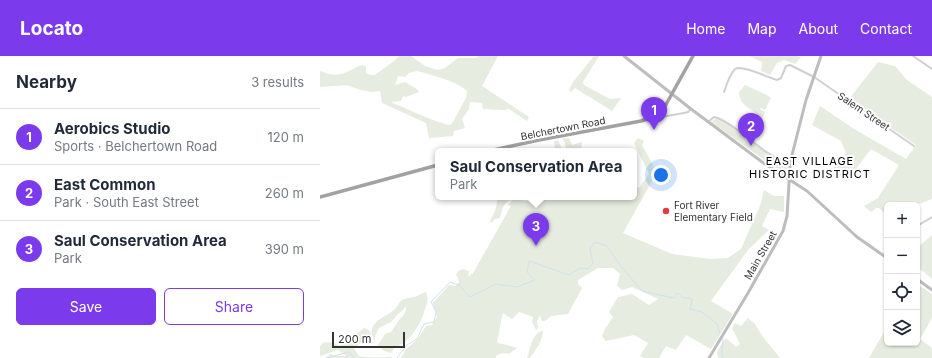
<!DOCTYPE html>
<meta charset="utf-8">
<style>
body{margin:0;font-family:Inter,sans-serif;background:#f6f6f7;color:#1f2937}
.controls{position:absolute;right:12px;bottom:12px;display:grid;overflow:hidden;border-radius:6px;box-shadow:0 1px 3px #0004}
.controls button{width:36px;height:36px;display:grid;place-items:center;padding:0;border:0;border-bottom:1px solid #e0e1e3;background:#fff;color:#1f2937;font:20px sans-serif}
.scale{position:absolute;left:12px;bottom:10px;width:73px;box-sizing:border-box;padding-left:4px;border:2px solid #333;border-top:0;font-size:11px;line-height:14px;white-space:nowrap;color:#333;-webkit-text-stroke:3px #fff;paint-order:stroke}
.you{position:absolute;left:341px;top:119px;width:14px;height:14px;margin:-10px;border:3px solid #fff;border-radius:50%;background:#1a73e8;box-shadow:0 0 0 6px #1a73e833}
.badge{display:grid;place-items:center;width:26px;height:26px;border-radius:50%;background:#7c3aed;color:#fff;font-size:13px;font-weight:700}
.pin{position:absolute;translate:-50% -33px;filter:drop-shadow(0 1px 2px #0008)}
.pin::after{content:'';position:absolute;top:21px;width:14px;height:12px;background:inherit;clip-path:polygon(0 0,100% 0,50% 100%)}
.popup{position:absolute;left:115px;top:92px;width:202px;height:52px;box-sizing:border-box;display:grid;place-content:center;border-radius:6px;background:#fff;filter:drop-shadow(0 1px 3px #0005);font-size:13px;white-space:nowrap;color:#747a83}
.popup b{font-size:15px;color:#1f2937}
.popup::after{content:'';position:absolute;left:50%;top:100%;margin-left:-8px;border:8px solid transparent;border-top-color:#fff}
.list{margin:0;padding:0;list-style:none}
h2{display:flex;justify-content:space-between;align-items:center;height:52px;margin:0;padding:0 16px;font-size:17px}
h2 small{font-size:13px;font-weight:400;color:#747a83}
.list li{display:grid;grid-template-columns:26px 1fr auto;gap:12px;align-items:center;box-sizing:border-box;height:56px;padding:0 16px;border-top:1px solid #e0e1e3}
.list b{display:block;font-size:15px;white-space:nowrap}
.list p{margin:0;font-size:13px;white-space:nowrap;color:#747a83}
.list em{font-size:13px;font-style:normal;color:#747a83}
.actions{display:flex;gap:8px;padding:12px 16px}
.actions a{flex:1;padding:9px 0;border:1px solid #7c3aed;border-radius:6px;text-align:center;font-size:14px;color:#7c3aed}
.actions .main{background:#7c3aed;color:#fff}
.icon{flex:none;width:22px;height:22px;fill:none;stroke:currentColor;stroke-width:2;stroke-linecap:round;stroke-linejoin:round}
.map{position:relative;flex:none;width:612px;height:302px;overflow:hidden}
header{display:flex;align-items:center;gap:24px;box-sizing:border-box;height:56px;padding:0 20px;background:#7c3aed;color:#fff}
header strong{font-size:19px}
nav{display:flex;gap:22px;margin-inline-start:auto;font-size:14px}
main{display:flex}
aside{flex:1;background:#fff}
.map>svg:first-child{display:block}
</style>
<header>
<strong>Locato</strong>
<nav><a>Home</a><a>Map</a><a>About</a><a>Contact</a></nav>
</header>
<main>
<aside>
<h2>Nearby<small>3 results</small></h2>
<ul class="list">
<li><span class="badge">1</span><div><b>Aerobics Studio</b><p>Sports · Belchertown Road</p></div><em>120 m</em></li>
<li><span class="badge">2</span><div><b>East Common</b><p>Park · South East Street</p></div><em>260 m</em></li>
<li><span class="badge">3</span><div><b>Saul Conservation Area</b><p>Park</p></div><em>390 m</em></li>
</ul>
<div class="actions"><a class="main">Save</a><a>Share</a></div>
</aside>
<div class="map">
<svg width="612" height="302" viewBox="0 0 612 302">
<rect width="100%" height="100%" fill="#fff"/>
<g fill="#e6ecdf" fill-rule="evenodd">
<path d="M79,0H91L105,10L118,14L125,12L138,2H156L159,0H178L162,30L209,61L207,65L189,53L184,54L163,53L162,47L150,46L149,53L142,63L145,72L134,75L133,80L109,82L106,67L62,47L60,35L52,36L40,34L27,29L0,31V15C10,20 21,20 31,14C35,12 38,10 43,9L46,11V17L50,19H55L74,5ZM97,15C111,19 137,25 147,35L146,42L133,66L130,69C121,68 112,63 103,60C92,55 82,51 71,46L81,45L83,40L86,41L99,36L97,33L85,26L75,29L78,20L85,21L89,17Z"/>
<path d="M274,0H279L263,26L264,29L290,43L301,42L292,55L255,32L251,36L249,34L253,26Z"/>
<path d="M430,0H478L481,1L475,8L464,4L457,7L450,19L441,15L442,6Z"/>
<path d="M558,6L575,10L587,24L612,41V143L597,149H567V159L559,152H556L551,156L544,150L558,142L579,109L551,93L526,126L513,111L526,97L521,85L492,69L500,50L534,73L586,103L596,89L529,43Z"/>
<path d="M425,29L447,39L451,42L445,54L441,52L440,53L445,56L442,63L436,60L437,58C427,50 420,49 419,36Z"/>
<path d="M398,62L401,64L449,99L468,108L467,115L464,117L461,116L391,66L395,63Z"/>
<path d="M243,82H249L252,89L262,86L261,95H235L234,85L238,84L242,93L246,91Z"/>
<path d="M318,82L324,85L322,89L337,116L303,177L352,198L390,203L408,202L421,193L440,150L444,134L454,140H464V156L450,153L442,170L449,174L428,194L391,245L413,258L391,293L366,279L356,294L346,290L339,302H324L320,300L328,287L314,279L286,285L282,280L285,273L293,261L289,256L298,241L312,238L329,249L338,243L312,231L302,234L297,230L300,218L293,212H278L258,224V228L262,232L248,258L231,260L225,265H222L220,259L217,265L218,272L216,274L212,266L213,261L199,256L192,263L183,257C180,266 180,275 177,285L178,287L187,289L197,292L189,298C184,296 180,297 176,300V302H81L87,292L98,283L106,270L112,269L117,261L113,247L129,229L136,230L139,226L138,221L136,219L138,215L143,213L149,215L148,221L152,217V219L191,150L188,149L191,146L192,143C182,148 183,152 180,162L175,163L171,167L170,165C174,158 178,149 177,141H206L202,144L219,148L224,141H314V130L319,132L329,118L314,87Z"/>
<path d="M612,179V223L603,215L597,212V192Z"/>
<path d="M597,228L612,238V262L600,283L612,292V302H549L567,271V287H597Z"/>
<path d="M106,236L108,244L101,265L92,279L81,289L74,292L71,297L64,295L58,289L65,278L71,276C73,273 75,270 77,267C82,260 86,259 86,250L82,255L77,259L71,266L59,272L55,280V285C44,267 63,263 74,254C77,252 78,247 82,244C85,242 90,242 94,241C98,240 102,237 106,236Z"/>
<path d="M428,262L435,268L443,281L460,302H398L397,295L406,282L416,291L420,288L412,272L415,267L421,270Z"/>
<path d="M44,272L49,274L51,278L50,283L40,287L34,292C35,294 37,298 39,300C43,302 67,301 72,301V302H6L10,298L18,300H26L21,296L18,294L0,300V290C6,283 13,287 20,290Z"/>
<path d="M223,274C223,285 216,293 210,302H207C211,292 211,279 223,274Z"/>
</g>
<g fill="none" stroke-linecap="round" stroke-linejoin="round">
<g stroke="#cfe2ee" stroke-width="1">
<path d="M6,302L29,296L34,302"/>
<path d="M77,302L87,289L97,283L104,268L114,266L116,256L111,246L130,226L139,229L150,241L176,228L197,231L215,224L207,216L209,205L249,219L260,212L268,213L273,207L270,193L275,186L287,190L300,209L322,235L354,242L358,237L363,242H370L372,244L370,253L382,256L397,268L400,277"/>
<path d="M403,302L402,296L403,283"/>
</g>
<g stroke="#d0d0d0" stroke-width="2">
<path d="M593,0L612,13"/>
<path d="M404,36C406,30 411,17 415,13C421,8 449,22 457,24L461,22L466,10L470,9L494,21L594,90"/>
<path d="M330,63L364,57L368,56L371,53"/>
<path d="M388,66L394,61C406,62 436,90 448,97C455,102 463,104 471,105"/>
<path d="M597,170L612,161"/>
</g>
<g stroke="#bdbdbd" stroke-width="3">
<path d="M304,0L371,53L445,108L487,135L524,169L537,181L567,202"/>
<path d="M597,223L612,234"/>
<path d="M389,302L428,237L463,175L467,160L470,111L472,99L486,44L501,0"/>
</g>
<g stroke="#a2a2a2" stroke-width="3.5">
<path d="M169,95L219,84L321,65L333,61L344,52L373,0"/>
<path d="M0,141L118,109"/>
</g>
</g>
<circle fill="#e63946" stroke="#fff" stroke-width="1.5" cx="346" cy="155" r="4"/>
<g text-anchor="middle" stroke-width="4" stroke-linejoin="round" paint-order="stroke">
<g font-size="10" fill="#333" stroke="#fff">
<text transform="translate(544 55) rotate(34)" y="4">Salem Street</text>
<text transform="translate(243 72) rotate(-11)" y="4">Belchertown Road</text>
<text transform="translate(440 199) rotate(-60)" y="4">Main Street</text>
</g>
<g font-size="10" fill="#333" stroke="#fff" text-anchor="start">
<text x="354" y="153">Fort River<tspan x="354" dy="12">Elementary Field</tspan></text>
</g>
<g font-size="11" letter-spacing="1" fill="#000" stroke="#fff">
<text x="490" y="109">EAST VILLAGE<tspan x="490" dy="13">HISTORIC DISTRICT</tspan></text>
</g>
</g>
</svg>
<div class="controls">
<button>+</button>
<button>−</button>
<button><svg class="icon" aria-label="locate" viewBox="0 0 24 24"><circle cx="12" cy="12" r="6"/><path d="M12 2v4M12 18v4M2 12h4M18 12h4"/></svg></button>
<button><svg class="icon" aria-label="layers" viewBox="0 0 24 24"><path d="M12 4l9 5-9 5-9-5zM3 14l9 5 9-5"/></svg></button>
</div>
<div class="scale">200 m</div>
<div class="you"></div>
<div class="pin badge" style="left:334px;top:74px">1</div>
<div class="pin badge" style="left:431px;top:90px">2</div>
<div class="pin badge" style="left:216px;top:190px">3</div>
<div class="popup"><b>Saul Conservation Area</b>Park</div>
</div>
</main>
